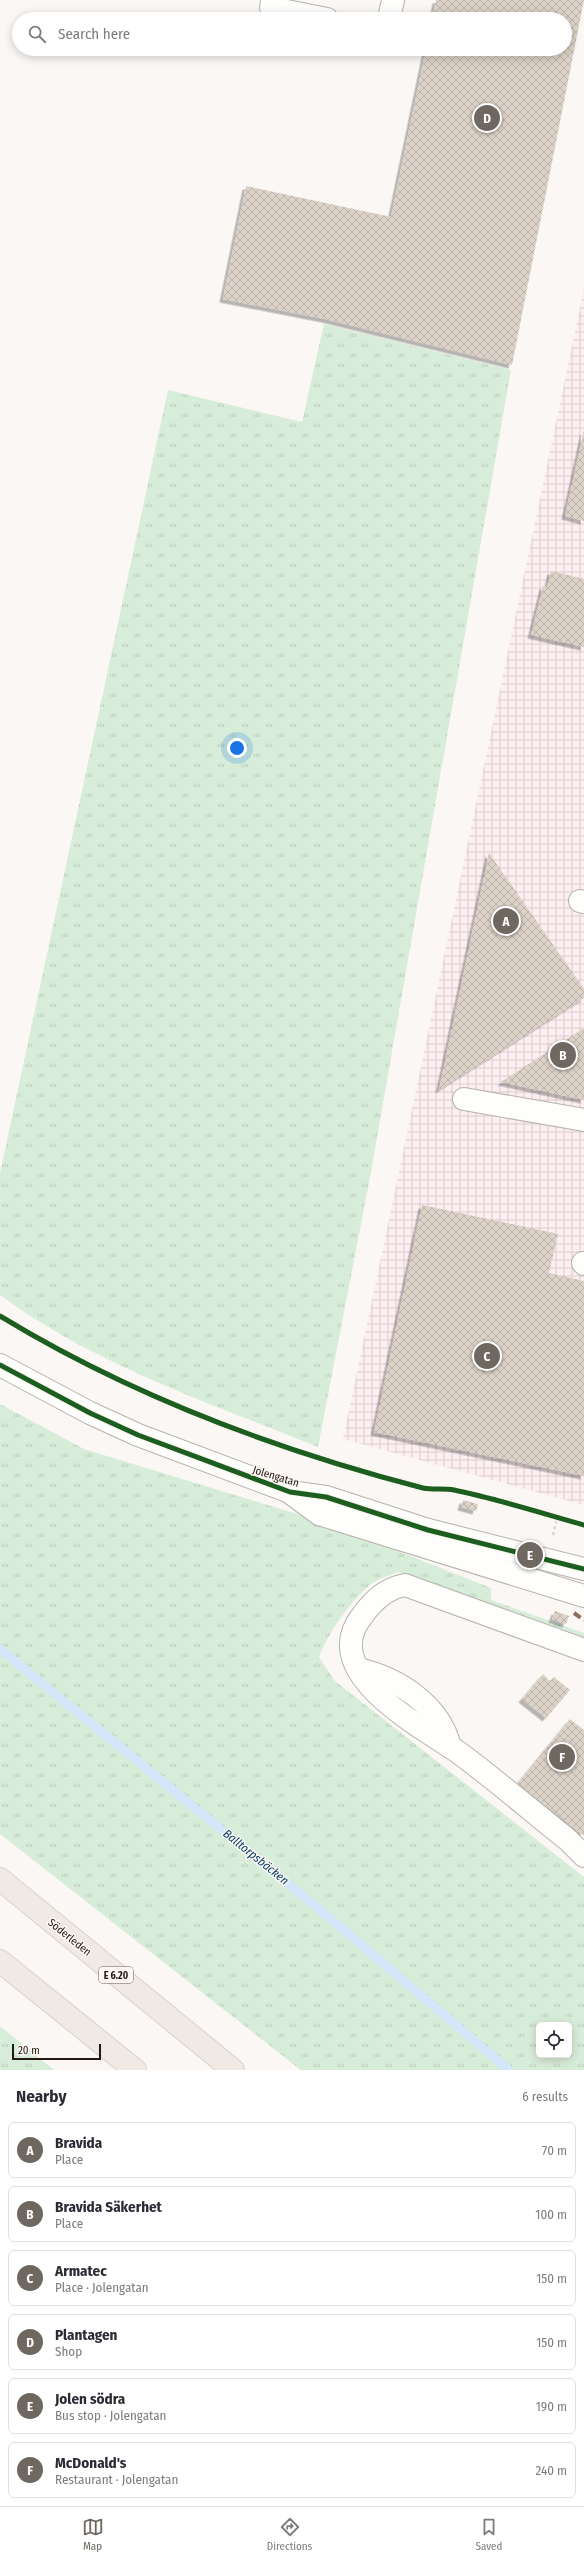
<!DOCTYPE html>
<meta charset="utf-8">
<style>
body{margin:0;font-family:"Fira Sans Condensed",sans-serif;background:#f2f2f3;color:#2b2b33}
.controls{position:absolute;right:12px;bottom:12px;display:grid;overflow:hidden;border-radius:6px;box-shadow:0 2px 10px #0003}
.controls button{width:36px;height:36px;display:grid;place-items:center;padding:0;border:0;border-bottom:1px solid #e1e1e2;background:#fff;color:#2b2b33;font:20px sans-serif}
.scale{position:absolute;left:12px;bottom:10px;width:89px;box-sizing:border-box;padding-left:4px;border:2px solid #231b12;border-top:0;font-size:11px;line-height:14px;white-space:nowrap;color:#231b12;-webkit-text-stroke:3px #fcf7f2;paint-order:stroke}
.you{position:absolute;left:237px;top:748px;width:14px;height:14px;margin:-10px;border:3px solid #fff;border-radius:50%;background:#1a73e8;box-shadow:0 0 0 6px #1a73e833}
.badge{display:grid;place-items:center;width:26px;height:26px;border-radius:50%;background:#6e6861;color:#fff;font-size:13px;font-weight:700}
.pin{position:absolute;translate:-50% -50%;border:2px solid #fff;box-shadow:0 1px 4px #0006}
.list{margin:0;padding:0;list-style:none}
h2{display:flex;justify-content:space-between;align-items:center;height:52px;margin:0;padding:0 16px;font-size:17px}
h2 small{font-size:13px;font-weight:400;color:#7c7c81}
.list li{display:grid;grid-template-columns:26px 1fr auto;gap:12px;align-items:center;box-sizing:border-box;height:56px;margin:0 8px 8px;padding:0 8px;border:1px solid #e1e1e2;border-radius:6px}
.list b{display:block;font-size:15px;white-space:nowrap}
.list p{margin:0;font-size:13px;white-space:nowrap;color:#7c7c81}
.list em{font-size:13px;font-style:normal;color:#7c7c81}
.icon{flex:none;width:22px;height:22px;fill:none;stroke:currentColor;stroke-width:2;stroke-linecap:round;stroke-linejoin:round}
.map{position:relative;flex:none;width:584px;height:2070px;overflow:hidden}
.search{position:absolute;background:#fff;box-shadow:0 2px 10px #0003;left:12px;right:12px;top:12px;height:44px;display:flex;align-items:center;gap:10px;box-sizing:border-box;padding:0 14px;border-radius:22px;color:#7c7c81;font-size:15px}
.sheet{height:436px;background:#fff}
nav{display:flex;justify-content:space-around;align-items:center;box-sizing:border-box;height:56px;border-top:1px solid #e1e1e2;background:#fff;font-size:11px;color:#7c7c81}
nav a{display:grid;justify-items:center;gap:2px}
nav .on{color:#6e6861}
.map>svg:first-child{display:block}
</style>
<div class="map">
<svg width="584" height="2070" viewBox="0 0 584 2070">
<defs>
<pattern id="industrial-grid" width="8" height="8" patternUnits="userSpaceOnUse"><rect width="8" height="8" fill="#fdeef2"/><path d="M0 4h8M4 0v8" fill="none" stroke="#d9ccce"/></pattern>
<pattern id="grass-tufts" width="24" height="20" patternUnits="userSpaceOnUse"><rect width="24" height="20" fill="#d8edd9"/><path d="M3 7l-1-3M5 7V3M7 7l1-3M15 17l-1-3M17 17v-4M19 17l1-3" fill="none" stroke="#b9cbb9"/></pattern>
<pattern id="building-cross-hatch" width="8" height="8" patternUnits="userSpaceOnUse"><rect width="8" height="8" fill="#dcd2c7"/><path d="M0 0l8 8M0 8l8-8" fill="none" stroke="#bcb4aa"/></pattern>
<filter id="shadow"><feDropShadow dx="-3.5" dy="3.5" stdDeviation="0" flood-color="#0004"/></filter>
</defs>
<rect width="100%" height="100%" fill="#faf7f4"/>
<path fill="url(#industrial-grid)" d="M584,289V1505L343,1439Z"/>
<g fill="url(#grass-tufts)" fill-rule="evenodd">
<path d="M324,324L511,370L371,1172L318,1447C210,1403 95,1365 0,1295V1173L168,390L302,422Z"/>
<path d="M0,1404L84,1449L330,1524L491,1588V1600L584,1633V1638L398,1572C390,1575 381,1578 374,1582C353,1597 328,1633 319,1657L335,1681L584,1877V2070H301L0,1834ZM539,2025H569V2055H539Z"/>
<path d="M0,2026L54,2070H0Z"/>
</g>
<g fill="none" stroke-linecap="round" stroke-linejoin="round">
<path stroke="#d4e7fa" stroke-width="9" d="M0,1649L325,1914L509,2070"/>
</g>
<g fill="url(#building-cross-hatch)" filter="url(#shadow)">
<path d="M436,0H584L512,365L325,319L223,299L246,186L391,217L426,49H565V19H432Z"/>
<path d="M584,430V521L565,516Z"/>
<path d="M551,571L584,579V647L531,635L543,586L547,587Z"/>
<path d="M489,853L584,989V998L439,1090Z"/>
<path d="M584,1028V1100L501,1082Z"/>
<path d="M422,1205L558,1234L549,1273L584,1281V1476L374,1432Z"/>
<path d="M463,1500L478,1504L476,1511L461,1507Z"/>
<path d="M555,1611L569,1616L566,1624L552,1619Z"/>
<path d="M543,1674L550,1681L554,1677L570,1690L546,1718L522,1699Z"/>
<path d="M570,1719L584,1730V1836L518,1783Z"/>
</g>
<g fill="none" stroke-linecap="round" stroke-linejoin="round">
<g stroke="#b7b2ac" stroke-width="24">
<g id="minor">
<path d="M272,0L271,8L327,19"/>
<path d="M389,19L393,0"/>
<path d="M580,901L584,902"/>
<path d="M464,1099L584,1120"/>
<path d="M583,1263L584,1264"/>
<path d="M0,1365L90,1413L138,1435L290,1492L326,1497L428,1530L584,1569"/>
<path d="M292,1494L319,1514L584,1596"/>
<path d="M584,1650L405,1585C386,1588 373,1601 362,1616C316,1674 425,1728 462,1755C498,1782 533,1812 568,1840L584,1856"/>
<path d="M358,1669C398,1678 440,1705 450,1747"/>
</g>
</g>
<g stroke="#d6d3d0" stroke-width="24">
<g id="highway">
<path d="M0,1879L233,2070"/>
<path d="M0,1961L135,2070"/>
</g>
</g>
<path stroke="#d8d7d5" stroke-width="2.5" stroke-dasharray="3 3" stroke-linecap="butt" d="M553,1535L557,1518"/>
<use href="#minor" stroke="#fefefd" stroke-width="22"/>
<use href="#highway" stroke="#f1e9e3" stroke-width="22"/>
<path stroke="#8d6e63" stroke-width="4" stroke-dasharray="8 4" stroke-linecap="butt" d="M574,1613L584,1620"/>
<g stroke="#fcf7f2" stroke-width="8">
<g id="cycleway">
<path d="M0,1316C130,1395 276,1450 423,1488C433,1490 444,1488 454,1490C498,1499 541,1513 584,1525"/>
<path d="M0,1365L90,1413L138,1435L290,1492L326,1497L428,1530L584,1569"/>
</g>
</g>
<use href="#cycleway" stroke="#1b5e20" stroke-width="5"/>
</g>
<g text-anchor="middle" stroke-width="3" stroke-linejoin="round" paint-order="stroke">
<rect fill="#fcf7f2" stroke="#645d55" stroke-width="1" x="99" y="1967" width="34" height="16" rx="3"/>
<g font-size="10" font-weight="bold" fill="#231b12">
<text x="116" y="1979">E 6.20</text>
</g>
<g font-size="11" fill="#231b12" stroke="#fcf7f2">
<text transform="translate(276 1476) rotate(17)" y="4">Jolengatan</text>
<text transform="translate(70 1937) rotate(39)" y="4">Söderleden</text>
</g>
<g font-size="12" font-style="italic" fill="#073e68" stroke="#fcf7f2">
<text transform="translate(256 1857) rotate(39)" y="4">Balltorpsbäcken</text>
</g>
</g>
</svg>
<div class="controls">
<button><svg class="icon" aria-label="locate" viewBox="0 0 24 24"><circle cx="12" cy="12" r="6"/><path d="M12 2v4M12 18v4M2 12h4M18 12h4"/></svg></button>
</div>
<div class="scale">20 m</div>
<div class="you"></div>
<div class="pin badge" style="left:506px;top:921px">A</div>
<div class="pin badge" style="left:563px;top:1055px">B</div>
<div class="pin badge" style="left:487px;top:1356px">C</div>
<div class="pin badge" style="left:487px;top:118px">D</div>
<div class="pin badge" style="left:530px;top:1555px">E</div>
<div class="pin badge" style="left:562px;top:1757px">F</div>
<div class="search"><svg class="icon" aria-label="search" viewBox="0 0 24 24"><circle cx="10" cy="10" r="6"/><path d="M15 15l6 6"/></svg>Search here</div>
</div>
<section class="sheet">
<h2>Nearby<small>6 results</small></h2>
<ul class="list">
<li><span class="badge">A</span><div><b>Bravida</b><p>Place</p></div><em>70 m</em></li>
<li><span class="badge">B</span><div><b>Bravida Säkerhet</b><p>Place</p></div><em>100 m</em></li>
<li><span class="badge">C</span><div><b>Armatec</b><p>Place · Jolengatan</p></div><em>150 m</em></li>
<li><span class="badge">D</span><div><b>Plantagen</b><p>Shop</p></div><em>150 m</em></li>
<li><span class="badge">E</span><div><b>Jolen södra</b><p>Bus stop · Jolengatan</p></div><em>190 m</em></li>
<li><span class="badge">F</span><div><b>McDonald's</b><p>Restaurant · Jolengatan</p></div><em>240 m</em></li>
</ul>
</section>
<nav>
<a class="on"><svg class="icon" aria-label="map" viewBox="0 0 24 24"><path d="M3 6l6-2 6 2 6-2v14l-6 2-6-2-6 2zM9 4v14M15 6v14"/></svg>Map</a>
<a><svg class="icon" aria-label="directions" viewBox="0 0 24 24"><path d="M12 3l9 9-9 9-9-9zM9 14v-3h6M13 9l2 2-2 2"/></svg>Directions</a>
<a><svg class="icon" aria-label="saved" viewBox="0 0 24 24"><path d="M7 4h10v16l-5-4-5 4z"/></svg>Saved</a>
</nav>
